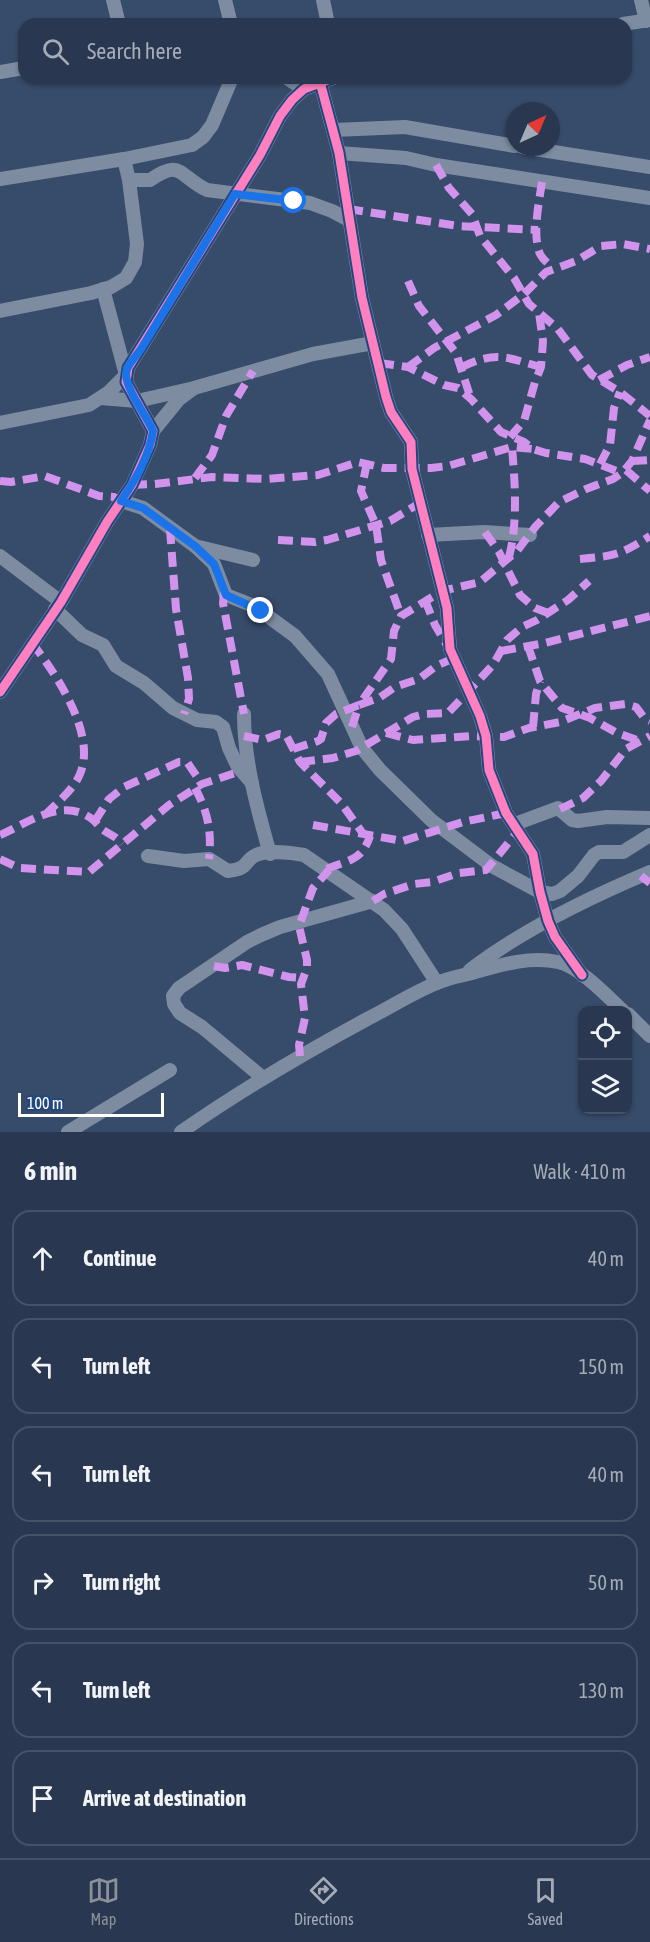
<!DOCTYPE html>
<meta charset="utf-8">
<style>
body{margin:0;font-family:"Asap Condensed",sans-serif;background:#313f57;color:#f1f3f6}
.controls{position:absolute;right:18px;bottom:18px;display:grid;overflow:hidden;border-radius:12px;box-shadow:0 2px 4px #0004}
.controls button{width:54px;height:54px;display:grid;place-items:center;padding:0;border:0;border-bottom:2px solid #455267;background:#293850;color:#f1f3f6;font:30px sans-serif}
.compass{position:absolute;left:506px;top:102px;width:54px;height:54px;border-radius:50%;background:#293850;box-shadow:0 2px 4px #0004;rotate:44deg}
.scale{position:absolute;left:18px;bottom:15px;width:146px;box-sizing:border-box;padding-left:6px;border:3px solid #fff;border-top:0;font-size:16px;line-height:21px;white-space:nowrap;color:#fff;-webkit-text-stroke:4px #22477f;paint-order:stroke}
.stop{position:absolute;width:18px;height:18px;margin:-14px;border:4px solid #1a73e8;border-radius:50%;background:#fff}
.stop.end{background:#1a73e8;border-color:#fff;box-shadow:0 2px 6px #0008}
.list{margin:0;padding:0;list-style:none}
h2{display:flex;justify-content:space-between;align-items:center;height:78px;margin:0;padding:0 24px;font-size:26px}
h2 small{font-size:20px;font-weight:400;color:#a5acb7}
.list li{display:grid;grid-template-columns:39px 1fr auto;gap:18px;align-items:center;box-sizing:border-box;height:96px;margin:0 12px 12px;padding:0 12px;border:2px solid #455267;border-radius:18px}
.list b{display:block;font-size:22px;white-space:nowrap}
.list em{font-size:20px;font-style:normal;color:#a5acb7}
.icon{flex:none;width:33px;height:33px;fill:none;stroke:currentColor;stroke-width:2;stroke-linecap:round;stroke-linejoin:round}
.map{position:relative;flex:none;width:650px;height:1132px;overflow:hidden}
.search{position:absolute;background:#293850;box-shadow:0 2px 4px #0004;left:18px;right:18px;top:18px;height:66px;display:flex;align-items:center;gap:15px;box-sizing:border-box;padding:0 21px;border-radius:18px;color:#a5acb7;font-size:22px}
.sheet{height:726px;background:#293850}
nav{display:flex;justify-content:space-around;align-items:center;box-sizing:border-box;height:84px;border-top:2px solid #455267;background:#293850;font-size:16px;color:#a5acb7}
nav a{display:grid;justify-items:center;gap:3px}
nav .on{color:#8c9099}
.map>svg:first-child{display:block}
</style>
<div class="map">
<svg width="650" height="1132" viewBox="0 0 650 1132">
<rect width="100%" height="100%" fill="#374b6a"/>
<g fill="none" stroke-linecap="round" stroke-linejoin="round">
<g stroke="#7d8ca1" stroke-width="14">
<path d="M113,0L119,24"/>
<path d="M225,0L231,24"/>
<path d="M323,0L328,24"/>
<path d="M641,0L646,21"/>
<path d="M623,24L650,20"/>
<path d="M0,72L24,68"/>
<path d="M287,78L304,89"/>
<path d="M320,82L339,153L362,298L386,397L391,412L411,442L412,469L447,608L450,649L480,716L486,736L489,770L506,813L533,854L540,892L548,921L555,937L582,975"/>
<path d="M334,130L405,127L515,146"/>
<path d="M522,147L650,167"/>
<path d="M339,153L406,158L436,165L650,198"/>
<path d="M0,179L124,159L192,145L203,137L212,125L232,78"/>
<path d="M129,180H150C182,158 178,176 207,190L310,203L332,211L349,220"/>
<path d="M0,311L91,293L111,287L126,278L135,262L137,244L129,180L124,159"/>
<path d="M101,398L137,401L190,389"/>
<path d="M0,423L89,405L109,392L126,375L103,289"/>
<path d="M153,431L179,399L194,388L313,354L373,343"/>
<path d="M121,501L143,508L195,546L253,560"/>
<path d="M428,535L485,532L530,535"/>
<path d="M195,546L214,564L226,595L254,606L295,636L328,674L362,748L380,770L431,820L492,866L540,892L552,894L560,891L578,876L594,855L599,852H623L650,835"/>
<path d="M0,556L61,602"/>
<path d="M55,609L82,635L103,645L116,666L144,683L173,708L197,720L216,722L220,725L223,727L229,748L238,767L252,783"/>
<path d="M0,692L61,602L107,522L132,485L150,445L153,431L126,382L128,368L260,155L280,116L292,100L304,89L333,78"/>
<path d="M244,714C244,761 257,808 270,854"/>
<path d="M515,824L558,808L572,820L578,821L607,817L650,818"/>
<path d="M148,856L184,861L209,859L228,871C250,869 243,861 256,855C267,850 292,853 304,855L384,910L402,929L437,983"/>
<path d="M470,970C524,929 588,898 650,872"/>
<path d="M628,1014L650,1036"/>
<path d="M263,1078L202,1027L180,1013L174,1004L173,996L179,988L247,942L261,935L280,927L373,901"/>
<path d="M68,1132L170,1070"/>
<path d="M181,1132C241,1090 304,1053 369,1018C391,1007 414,992 437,983C448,978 461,976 472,973C501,965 528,956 558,962C580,967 606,995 623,1011"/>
</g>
<g stroke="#d193ec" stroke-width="8" stroke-dasharray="15 8" stroke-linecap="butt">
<path d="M436,165L449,188L472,214L480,236L514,278L529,304L558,329L592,375L620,392L650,416"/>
<path d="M542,182C539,202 532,235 540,254C543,260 549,264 553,268"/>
<path d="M348,209L459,226L538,230"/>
<path d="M408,281L419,306L456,353L470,396"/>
<path d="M379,363L408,367L444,385L458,388L471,399L501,432L524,442L533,449L546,453L585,459L622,473"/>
<path d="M408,367L434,348L496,315L524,294L546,272L576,261L601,246L623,244L650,249"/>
<path d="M462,367C497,350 507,358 541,367"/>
<path d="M599,380L627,365L650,357"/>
<path d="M510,437L524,421L535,382L541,367L543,341L539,313"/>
<path d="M632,461L650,460"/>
<path d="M367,463L361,491L376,525L381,560L401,616"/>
<path d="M600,464L610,445L614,408L620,392"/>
<path d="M626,470L650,491"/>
<path d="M195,478L212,455L226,416L253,371"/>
<path d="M0,481L11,482L45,476L99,496L114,497L121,501"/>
<path d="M132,485L155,484L212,477L266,479L318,475L358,462L384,468H431L448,466L512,447L533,449"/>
<path d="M170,529L176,609L188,678L189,699L184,714"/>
<path d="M485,532L499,552L520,595L535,608L548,613"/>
<path d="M278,540L315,542L327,540L390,521L420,503"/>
<path d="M509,557C518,522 515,483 512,447"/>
<path d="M580,559C615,556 620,555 650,536"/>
<path d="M224,592L223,603L244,714"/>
<path d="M425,600L435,625L448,647"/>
<path d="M32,643C56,674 97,734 80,774C74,789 58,802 47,813"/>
<path d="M528,646L540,681L562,708L590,718L617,733L640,741"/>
<path d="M501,651L545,643L650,616"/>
<path d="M352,727L359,705L379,698L395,687L419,679L436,666L454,658"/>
<path d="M533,727L536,694L540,681"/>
<path d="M386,733L413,740L472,736L504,737L529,728L560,722L595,708L625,704L636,707L645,719L650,721"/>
<path d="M244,736L263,740L279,734L286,735L300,762L341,803L364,835"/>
<path d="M293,749L318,741L321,739L326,723L336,714L359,705L391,659L394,631L401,616L442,591L480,582L517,551L536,526L559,502L586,489L613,479L622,473L632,461L650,420"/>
<path d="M300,762L333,758L356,751L413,717L424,714L448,713L493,665L507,640L522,627L537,620L568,600L589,581"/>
<path d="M195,788C208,812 212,832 209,859"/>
<path d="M560,809L583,798L601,781L626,749L650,736"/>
<path d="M95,821L109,799L124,787L179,762H187L202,784"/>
<path d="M313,825L403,841L463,822L506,813"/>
<path d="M0,835C26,824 60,798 89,817C95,820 98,826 103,830C110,835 116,836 122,844"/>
<path d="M0,859L19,868L89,872L169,805L202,784L241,771"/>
<path d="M327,869C348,860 362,861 370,836"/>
<path d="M641,876L650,883"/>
<path d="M373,901L384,894L414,884L432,882L459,873L486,870L519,830"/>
<path d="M214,966L225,968L242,965L289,977L303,978"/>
<path d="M300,1056L299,1045L305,1018L301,984L307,968V960L299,926L313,888L329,870"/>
</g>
<g stroke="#22477f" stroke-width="13">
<g id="cycleway">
<path d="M320,82L339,153L362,298L386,397L391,412L411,442L412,469L447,608L450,649L480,716L486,736L489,770L506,813L533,854L540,892L548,921L555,937L582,975"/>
<path d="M0,692L61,602L107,522L132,485L150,445L153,431L126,382L128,368L260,155L280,116L292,100L304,89L333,78"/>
</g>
</g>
<use href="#cycleway" stroke="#ff80c0" stroke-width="9"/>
</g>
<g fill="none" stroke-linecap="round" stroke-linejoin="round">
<path stroke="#1a73e8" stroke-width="8" d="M261,611L226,595L214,564L195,546L143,508L121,501C134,483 150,454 153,431C147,416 121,384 127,369C130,362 137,355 141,349L235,194L294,201"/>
</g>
</svg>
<div class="controls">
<button><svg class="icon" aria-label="locate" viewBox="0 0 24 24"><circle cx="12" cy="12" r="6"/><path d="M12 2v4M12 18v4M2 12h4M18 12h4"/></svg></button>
<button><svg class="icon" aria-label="layers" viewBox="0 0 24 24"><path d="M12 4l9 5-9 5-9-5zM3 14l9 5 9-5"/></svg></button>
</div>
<svg class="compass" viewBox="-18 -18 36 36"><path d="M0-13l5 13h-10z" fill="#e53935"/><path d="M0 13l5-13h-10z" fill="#a5acb7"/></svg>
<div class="scale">100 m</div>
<div class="stop" style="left:294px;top:201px"></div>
<div class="stop end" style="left:261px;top:611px"></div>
<div class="search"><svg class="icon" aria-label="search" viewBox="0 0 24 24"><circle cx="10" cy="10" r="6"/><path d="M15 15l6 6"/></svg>Search here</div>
</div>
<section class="sheet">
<h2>6 min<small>Walk · 410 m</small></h2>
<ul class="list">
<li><svg class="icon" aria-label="ahead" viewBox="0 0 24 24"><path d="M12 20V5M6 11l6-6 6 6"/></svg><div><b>Continue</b></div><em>40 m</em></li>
<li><svg class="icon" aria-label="left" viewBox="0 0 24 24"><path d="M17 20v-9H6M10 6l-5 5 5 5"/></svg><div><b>Turn left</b></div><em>150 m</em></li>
<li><svg class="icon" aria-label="left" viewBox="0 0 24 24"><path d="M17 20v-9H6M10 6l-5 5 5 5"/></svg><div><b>Turn left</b></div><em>40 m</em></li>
<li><svg class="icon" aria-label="right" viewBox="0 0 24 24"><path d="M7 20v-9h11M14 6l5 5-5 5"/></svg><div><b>Turn right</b></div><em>50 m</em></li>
<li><svg class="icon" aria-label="left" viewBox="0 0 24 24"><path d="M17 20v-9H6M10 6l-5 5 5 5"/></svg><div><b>Turn left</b></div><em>130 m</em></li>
<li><svg class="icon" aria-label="arrive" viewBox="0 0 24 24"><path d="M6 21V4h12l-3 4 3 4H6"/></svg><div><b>Arrive at destination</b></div></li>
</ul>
</section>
<nav>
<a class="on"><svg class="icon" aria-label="map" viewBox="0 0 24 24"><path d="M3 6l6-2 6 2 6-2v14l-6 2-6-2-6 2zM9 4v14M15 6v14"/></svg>Map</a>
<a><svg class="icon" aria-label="directions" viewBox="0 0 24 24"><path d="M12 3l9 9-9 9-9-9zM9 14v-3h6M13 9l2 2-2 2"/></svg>Directions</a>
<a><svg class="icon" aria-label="saved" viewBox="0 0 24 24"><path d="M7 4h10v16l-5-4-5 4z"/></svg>Saved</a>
</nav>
